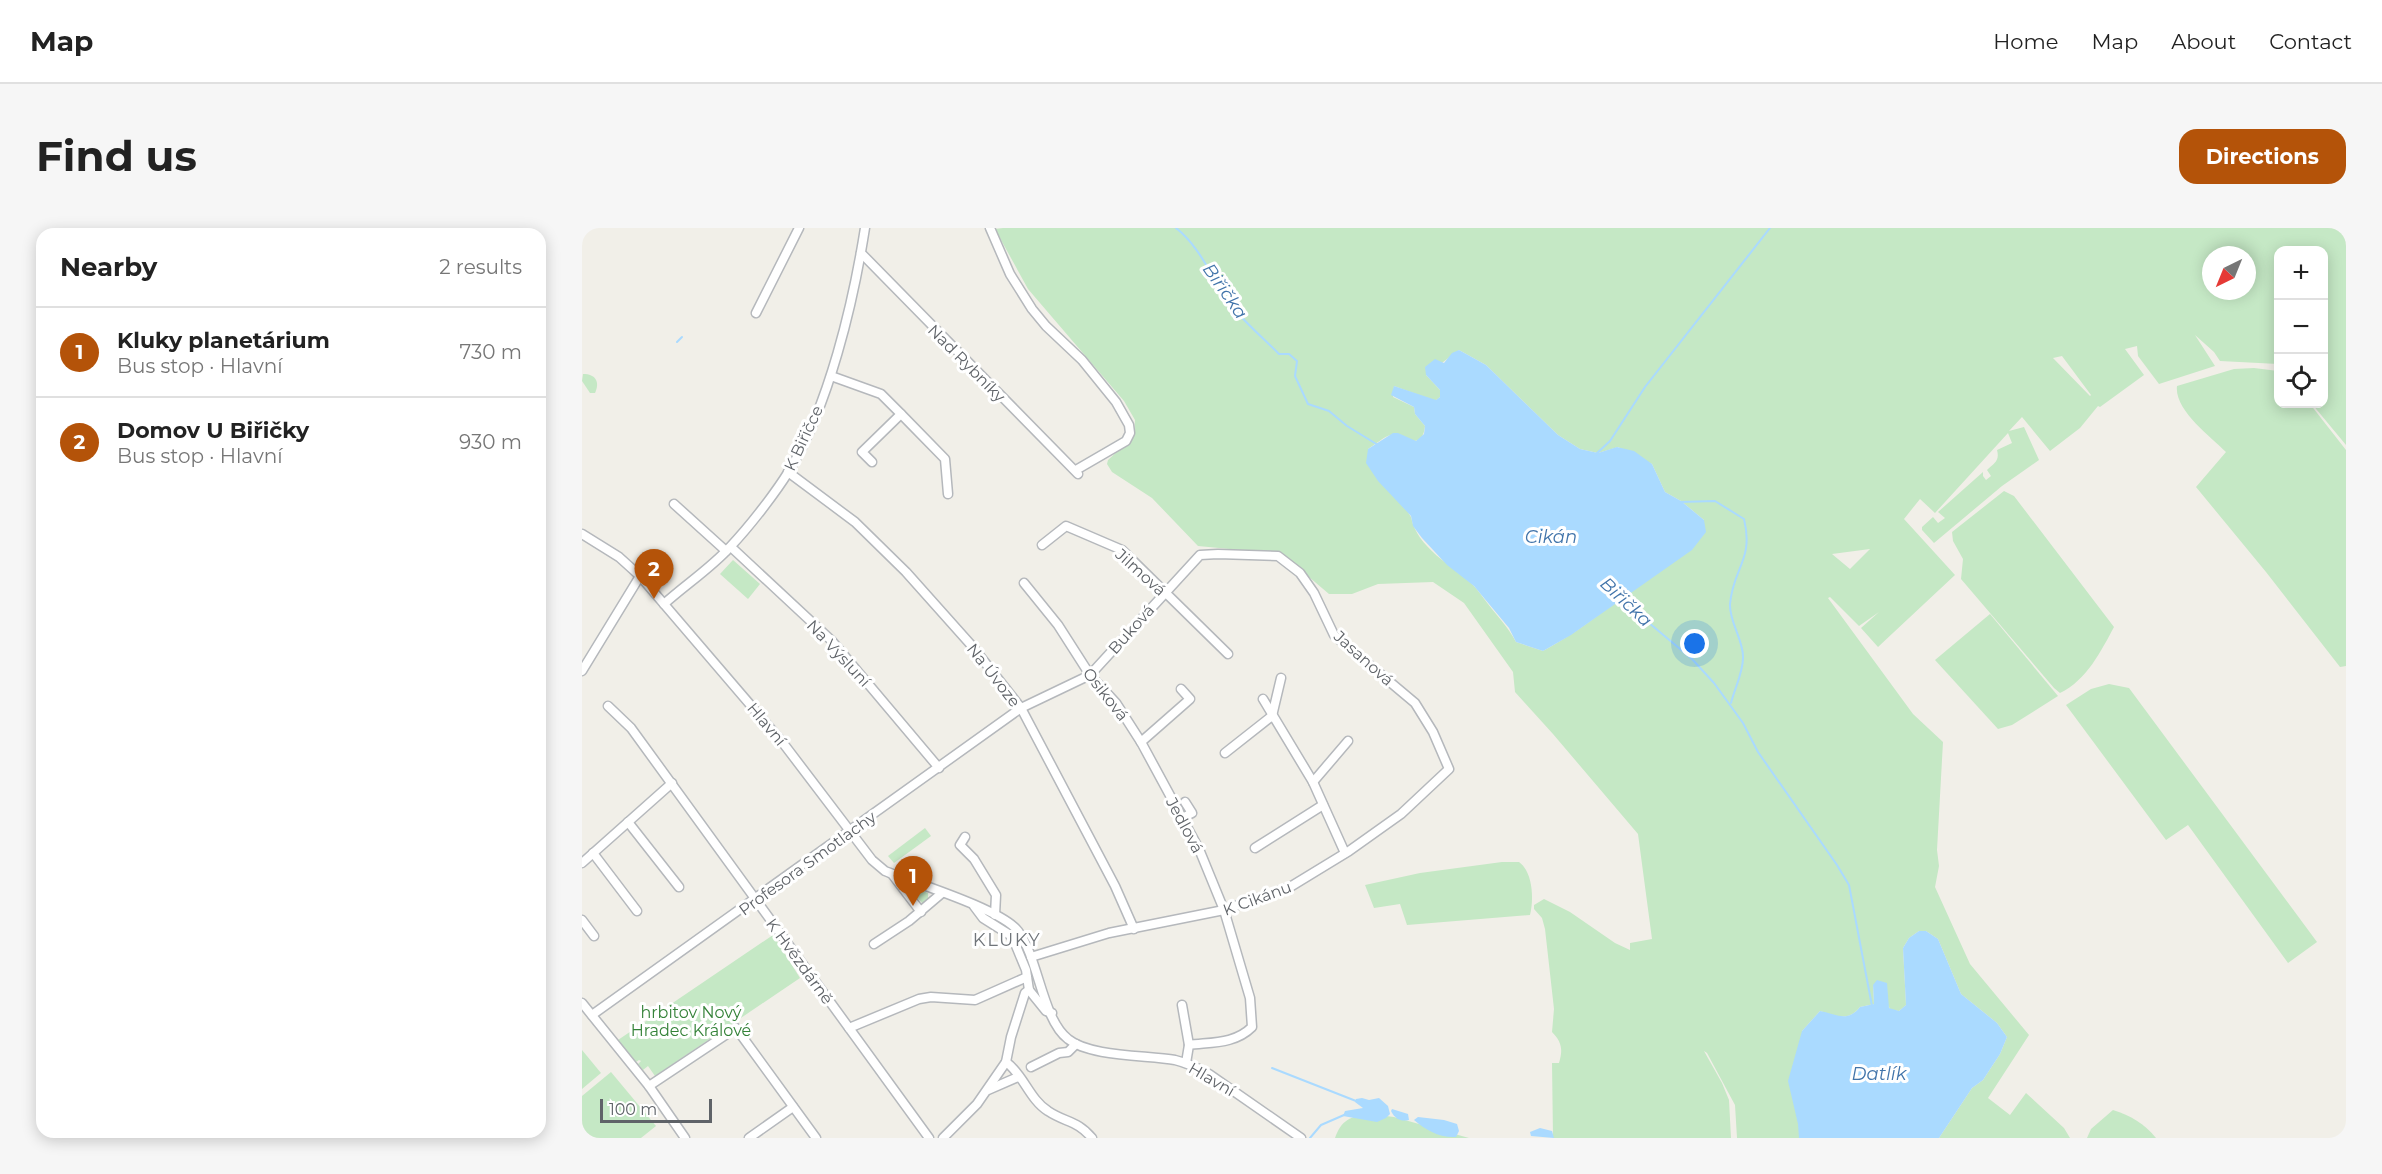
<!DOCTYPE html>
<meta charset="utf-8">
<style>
body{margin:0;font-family:Montserrat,sans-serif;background:#f6f6f6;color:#222}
.controls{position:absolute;right:18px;top:18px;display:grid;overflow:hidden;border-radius:12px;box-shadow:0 3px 15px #0003}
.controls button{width:54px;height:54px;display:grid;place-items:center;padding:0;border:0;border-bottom:2px solid #e0e0e0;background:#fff;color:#222;font:30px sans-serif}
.compass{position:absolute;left:1620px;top:18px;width:54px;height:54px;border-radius:50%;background:#fff;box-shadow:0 3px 15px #0003;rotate:223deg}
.scale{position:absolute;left:18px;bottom:15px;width:112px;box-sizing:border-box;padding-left:6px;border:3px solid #5f6368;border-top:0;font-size:16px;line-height:21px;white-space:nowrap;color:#5f6368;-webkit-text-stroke:4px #fff;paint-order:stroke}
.you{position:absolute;left:1113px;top:416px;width:21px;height:21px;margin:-15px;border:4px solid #fff;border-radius:50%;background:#1a73e8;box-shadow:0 0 0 9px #1a73e833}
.badge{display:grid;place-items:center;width:39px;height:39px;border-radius:50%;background:#b45309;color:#fff;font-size:20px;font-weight:700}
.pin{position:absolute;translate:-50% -50px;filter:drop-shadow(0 2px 3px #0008)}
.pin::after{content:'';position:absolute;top:32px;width:21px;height:18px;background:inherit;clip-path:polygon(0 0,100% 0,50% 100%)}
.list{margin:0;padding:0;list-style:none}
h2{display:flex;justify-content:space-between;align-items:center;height:78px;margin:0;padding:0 24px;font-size:26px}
h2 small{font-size:20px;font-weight:400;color:#767676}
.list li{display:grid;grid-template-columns:39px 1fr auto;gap:18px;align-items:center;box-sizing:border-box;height:90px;padding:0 24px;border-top:2px solid #e0e0e0}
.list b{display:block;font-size:22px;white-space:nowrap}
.list p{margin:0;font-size:20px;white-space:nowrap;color:#767676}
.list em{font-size:20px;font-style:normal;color:#767676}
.icon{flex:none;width:33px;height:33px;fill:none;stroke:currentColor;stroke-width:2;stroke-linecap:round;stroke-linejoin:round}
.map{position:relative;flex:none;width:1764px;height:910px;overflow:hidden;border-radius:18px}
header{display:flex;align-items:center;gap:36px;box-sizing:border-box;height:84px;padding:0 30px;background:#fff;border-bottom:2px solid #e0e0e0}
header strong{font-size:28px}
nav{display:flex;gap:33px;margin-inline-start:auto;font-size:21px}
.intro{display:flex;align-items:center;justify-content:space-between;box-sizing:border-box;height:144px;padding:0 36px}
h1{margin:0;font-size:42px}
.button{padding:15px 27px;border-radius:18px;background:#b45309;color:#fff;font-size:21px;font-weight:700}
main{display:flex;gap:36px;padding:0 36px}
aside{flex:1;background:#fff;border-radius:18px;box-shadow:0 3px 15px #0003}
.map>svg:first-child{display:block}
</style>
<header>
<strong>Map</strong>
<nav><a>Home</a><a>Map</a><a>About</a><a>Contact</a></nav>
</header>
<div class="intro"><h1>Find us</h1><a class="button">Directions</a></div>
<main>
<aside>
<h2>Nearby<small>2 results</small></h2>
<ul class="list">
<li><span class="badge">1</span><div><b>Kluky planetárium</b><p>Bus stop · Hlavní</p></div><em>730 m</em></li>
<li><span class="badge">2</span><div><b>Domov U Biřičky</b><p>Bus stop · Hlavní</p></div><em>930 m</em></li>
</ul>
</aside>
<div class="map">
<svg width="1764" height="910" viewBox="0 0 1764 910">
<rect width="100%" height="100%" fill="#f1efe8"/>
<g fill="#c5e8c5" fill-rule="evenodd">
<path d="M421,0H1764V217L1730,176H1742V22H1696V136L1638,133L1632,124L1613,107L1633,138L1577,156L1556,128L1555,118L1543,121L1562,147L1518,179L1516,178L1498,200L1468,223L1440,189L1427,203L1442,199L1457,232L1420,258L1352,315L1340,302V299L1351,289L1356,295L1363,290L1356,284L1401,244V248L1404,252L1409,248L1405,242C1412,235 1418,233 1415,222L1430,215L1426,205L1353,285L1338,271L1322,291L1373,347L1296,419L1279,400L1297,384L1277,398L1248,369L1246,370L1331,486L1361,514L1355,622L1357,638L1353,659L1388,736L1447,807L1406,870L1428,887L1444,865L1482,900L1488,910H1357L1390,860L1401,852L1418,826L1425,809L1415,795L1379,766L1356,711L1344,703H1337L1327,710L1321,720L1324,777L1317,783L1309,782L1291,757L1292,776L1278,779C1266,794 1254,788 1238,783L1220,803L1217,910H1155L1153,877L1125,825L1122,823L1140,855L1147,872L1149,910H971L970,835H977C981,822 980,814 970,804L972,781L963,701L960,690L952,681V677L962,671L988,684L1033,715L1048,722V715L1070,711L1056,606L971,506L933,464L931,444L882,375L851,354L796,356L770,366H747L700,326L616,318L570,270L530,244L525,236L526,232L552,208L553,192L542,173L446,61L413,1ZM1629,27H1665V63H1629ZM877,122L904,137L976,207L998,221L1016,225L1036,219L1070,236L1083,264L1099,273L1122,292C1072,340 1023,390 961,423L934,414C926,399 916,389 906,376C901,370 897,363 891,357C870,337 835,320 829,289L786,221C805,209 808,200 829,213C839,214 842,207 843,198L833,186L832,179L811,169L812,158L853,173L858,169V162L844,147ZM1480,128L1509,167L1508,168L1471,130ZM1288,321L1268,341L1250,326Z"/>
<path d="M1672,140L1696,143V176H1728L1764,222V438L1758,439L1684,344L1614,259L1644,224C1629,209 1592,182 1595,158L1652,141Z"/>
<path d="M1,146C14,146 18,154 13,165H8L0,153Z"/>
<path d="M1422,263L1432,268L1532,399C1519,423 1505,452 1478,465L1472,460L1379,351L1381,331L1371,313L1370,304Z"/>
<path d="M151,332L178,356L166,371L138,346Z"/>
<path d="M1408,386L1476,468L1430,497L1416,501L1353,432Z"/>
<path d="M1527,456L1547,460L1735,714L1706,735L1606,597L1584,612L1484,477L1509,461Z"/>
<path d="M343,600L349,608L312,635L306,628Z"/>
<path d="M920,634H937C951,644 952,671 948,687L825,697L818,676L792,680L783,657L838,645Z"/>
<path d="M325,657L346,665V672L340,675Z"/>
<path d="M191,707L218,750L73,848L66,838L61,842L56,836L59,833L57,832L54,834L36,812Z"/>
<path d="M0,822L19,845L0,861Z"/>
<path d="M29,844L74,898L59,910H0V868Z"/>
<path d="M1531,882C1549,888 1562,895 1574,910H1505L1509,901Z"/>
<path d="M787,886L812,889L887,910H753C759,892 769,888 787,886Z"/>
</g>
<g fill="#aadaff">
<path d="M877,122L904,137L976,207L998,221L1016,225L1035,219L1052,223L1070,236L1083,264L1099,273L1122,292L1124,304L1110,322L989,407L961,423L934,414L927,400L892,358L865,337L840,310L831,298L829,288L796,253L784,235L786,221L811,205H816L834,213L842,206L843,198L833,186L832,179L809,167L812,158L854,172L858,169V162L844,147L843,139L853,131L862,135L870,125Z"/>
<path d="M1337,703H1344L1356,711L1379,766L1415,795L1425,809L1418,826L1401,852L1390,860L1357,910H1217L1216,896L1206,853L1220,803L1238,783C1255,786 1265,795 1278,779L1292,776L1291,757L1295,752L1305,755L1307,780L1317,783L1324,777L1321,720L1327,710Z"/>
<path d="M780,870L787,872L797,870L806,878L808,886L804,890L795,894L761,888L763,883L781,880L773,874L774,871Z"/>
<path d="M810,881L826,886L827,892C819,894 813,891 809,883Z"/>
<path d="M836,889L862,892L875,896L877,903L874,909C857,910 844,902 832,892Z"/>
<path d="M958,900L970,903L972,910L949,908L948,904Z"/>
</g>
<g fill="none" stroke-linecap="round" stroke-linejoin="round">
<g stroke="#aadaff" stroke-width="2">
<path d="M594,0C621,21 632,57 654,83C667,98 683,112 697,126H707L715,133L713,148L726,176L747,183L765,198L796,217"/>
<path d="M95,114L100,109"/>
<path d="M1013,227L1028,213L1063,159L1188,0"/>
<path d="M1098,274L1133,273L1162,291C1172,332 1151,340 1148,376C1147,394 1162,413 1161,430C1161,445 1152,462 1149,475"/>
<path d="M1036,369L1110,431L1132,455L1161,495L1176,524L1255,637L1267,657L1290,778"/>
<path d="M690,840L774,873"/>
<path d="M728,910L739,897L762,887"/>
</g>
<g stroke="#b5b8bc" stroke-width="11">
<g id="minor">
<path d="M408,0L428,46L450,81L464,98L500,132L534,174L547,197L548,205L544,213L494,242"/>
<path d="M279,25L496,246"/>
<path d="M174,85L217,0"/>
<path d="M249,148L299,166L319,186L363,231L366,266"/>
<path d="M290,234L280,224L319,186"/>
<path d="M206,244L273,294L324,344L390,418L439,480L533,658L552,701"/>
<path d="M92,276L144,323"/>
<path d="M0,306L37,329L58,348L201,515L290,632L303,643C333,655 419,681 436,703C457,731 460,791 486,811C508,829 565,827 593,832C605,835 616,840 627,846L719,910"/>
<path d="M460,317L484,298L540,322L646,426"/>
<path d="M149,319L250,413L357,540"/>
<path d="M442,355L476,397L508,447L534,475L559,514L617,621L642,682L668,770L670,799C653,816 630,814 607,817L604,835"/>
<path d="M82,376C103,357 129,340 148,319C167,299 192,267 207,243C247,177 271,76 283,0"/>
<path d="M0,443L58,348"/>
<path d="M681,471L731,554L763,625"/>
<path d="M26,478L49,500L347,910"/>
<path d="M690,488L699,450"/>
<path d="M559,514L608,471L599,461"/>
<path d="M643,525L690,488"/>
<path d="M731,554L766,513"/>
<path d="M600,590L610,585L603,574"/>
<path d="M46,594L97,659"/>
<path d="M383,609L378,617L392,631L414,667L413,687"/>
<path d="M673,620L741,577"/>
<path d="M11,625L55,683"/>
<path d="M0,635L90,555"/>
<path d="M310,646L339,684"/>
<path d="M392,678L401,690L428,707L432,713L444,742L447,762L464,783L470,785"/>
<path d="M0,692L12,708"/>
<path d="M292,716L327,693L360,665"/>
<path d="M0,775L67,858L103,910"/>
<path d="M600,777L607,817"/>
<path d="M10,787L439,480L508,447L618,327L636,326L696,328L718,345L732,365L752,407L833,475L851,504L867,541L819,586L767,623L708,659L642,682L527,705L449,729"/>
<path d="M267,800L337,771L349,769L393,772L445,749"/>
<path d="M424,834C441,846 448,872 466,883C484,895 495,892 510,910"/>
<path d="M449,839L477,825L486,824L494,816"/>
<path d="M67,858L154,800L234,910"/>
<path d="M406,862L436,849"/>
<path d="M167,910L211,879"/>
<path d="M361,910L395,876L424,834L429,809L443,765L447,762"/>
</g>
</g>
<use href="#minor" stroke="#fff" stroke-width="8"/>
</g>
<g text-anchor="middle" stroke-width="6" stroke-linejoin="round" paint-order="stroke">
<g font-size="16" fill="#5f6368" stroke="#fff">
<text transform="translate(385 135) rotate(45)" y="6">Nad Rybníky</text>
<text transform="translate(221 210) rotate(-65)" y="6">K Biřičce</text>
<text transform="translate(559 344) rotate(42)" y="6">Jilmová</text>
<text transform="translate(549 401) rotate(-48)" y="6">Buková</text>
<text transform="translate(257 425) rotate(47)" y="6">Na Výsluní</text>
<text transform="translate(782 430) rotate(42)" y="6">Jasanová</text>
<text transform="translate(412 447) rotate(52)" y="6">Na Úvoze</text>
<text transform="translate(524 466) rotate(52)" y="6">Osiková</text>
<text transform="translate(185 496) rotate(50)" y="6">Hlavní</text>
<text transform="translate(603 597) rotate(62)" y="6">Jedlová</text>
<text transform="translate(225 635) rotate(-36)" y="6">Profesora Smotlachy</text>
<text transform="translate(675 670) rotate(-20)" y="6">K Cikánu</text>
<text transform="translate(218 733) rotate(54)" y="6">K Hvězdárně</text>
<text transform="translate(630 851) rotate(30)" y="6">Hlavní</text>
</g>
<g font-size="16" fill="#348238" stroke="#fff">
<text x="109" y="790">hrbitov Nový<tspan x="109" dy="18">Hradec Králové</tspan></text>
</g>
<g font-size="18" font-style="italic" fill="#4174aa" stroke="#fff">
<text transform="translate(643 63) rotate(55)" y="6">Biřička</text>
<text x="969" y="315">Cikán</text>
<text transform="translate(1044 374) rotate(43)" y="6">Biřička</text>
<text x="1297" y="852">Datlík</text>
</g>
<g font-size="18" letter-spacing="1.5" fill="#70757a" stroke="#fff">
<text x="425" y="718">KLUKY</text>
</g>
</g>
</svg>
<div class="controls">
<button>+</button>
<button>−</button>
<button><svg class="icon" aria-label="locate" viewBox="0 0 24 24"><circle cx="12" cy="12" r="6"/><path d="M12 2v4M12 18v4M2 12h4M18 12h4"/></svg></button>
</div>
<svg class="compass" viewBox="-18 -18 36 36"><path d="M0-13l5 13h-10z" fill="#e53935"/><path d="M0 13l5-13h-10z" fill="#767676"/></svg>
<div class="scale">100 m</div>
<div class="you"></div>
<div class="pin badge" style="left:331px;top:678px">1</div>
<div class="pin badge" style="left:72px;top:371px">2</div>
</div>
</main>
